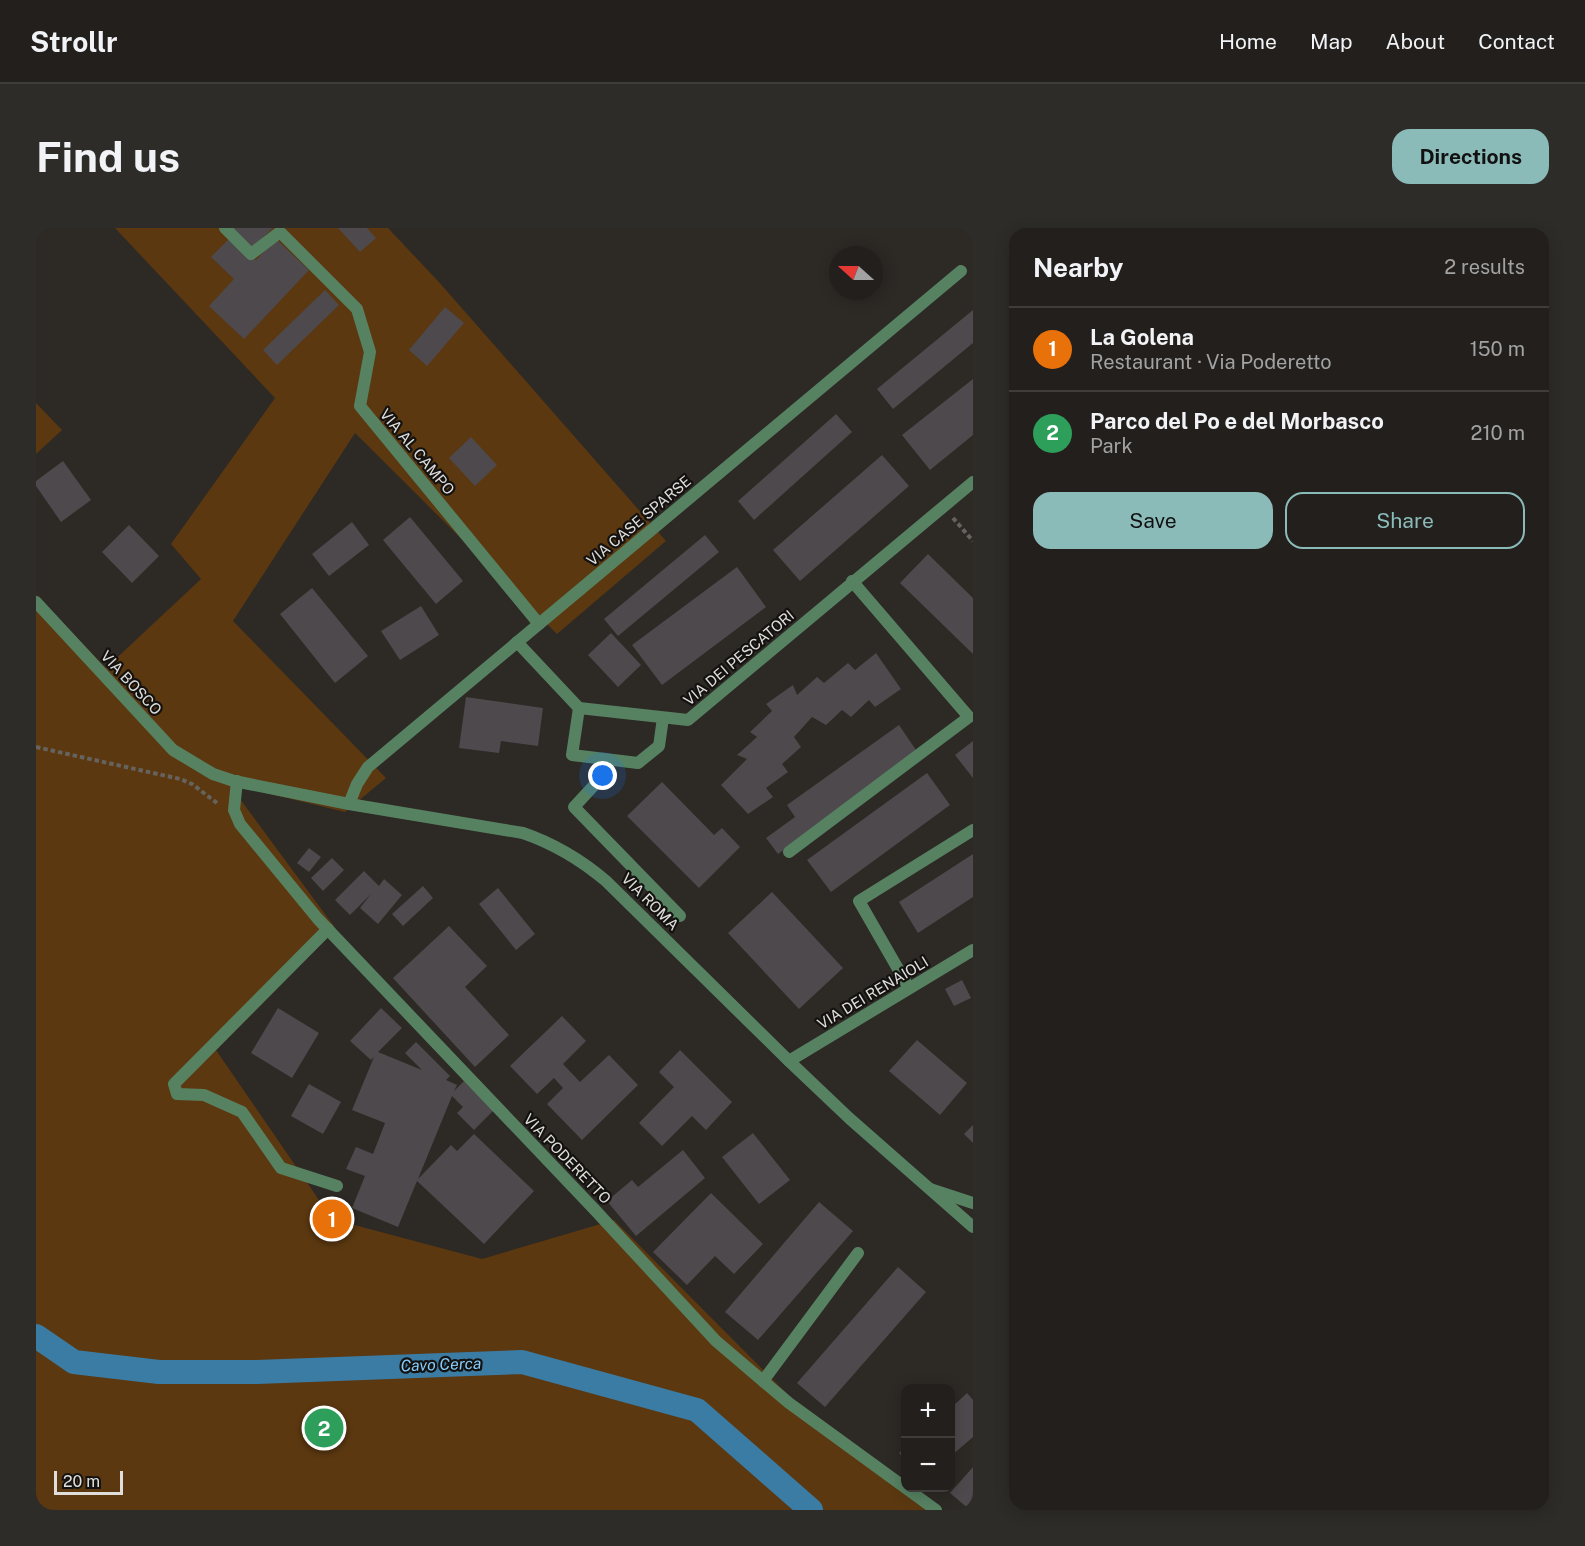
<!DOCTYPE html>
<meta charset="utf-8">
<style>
body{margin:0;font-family:"Public Sans",sans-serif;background:#2e2c29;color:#f1f3f6}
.controls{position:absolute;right:18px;bottom:18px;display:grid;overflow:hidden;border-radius:12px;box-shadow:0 3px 15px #0003}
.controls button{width:54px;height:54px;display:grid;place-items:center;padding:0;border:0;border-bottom:2px solid #3f3d3b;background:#221f1c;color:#f1f3f6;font:30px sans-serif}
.compass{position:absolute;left:793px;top:18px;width:54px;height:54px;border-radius:50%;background:#221f1c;box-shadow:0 3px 15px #0003;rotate:291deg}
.scale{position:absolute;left:18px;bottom:15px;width:69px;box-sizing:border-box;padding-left:6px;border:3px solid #e0dedb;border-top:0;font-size:16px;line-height:21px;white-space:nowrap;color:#e0dedb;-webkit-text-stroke:4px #141210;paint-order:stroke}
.you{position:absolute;left:567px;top:548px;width:21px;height:21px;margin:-15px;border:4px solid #fff;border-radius:50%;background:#1a73e8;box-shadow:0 0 0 9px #1a73e833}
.badge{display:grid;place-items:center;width:39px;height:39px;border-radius:50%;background:#8bbbb9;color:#fff;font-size:20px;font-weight:700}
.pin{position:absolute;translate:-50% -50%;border:3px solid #fff;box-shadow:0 2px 6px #0006}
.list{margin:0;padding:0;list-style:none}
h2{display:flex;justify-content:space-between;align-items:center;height:78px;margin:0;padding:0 24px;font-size:26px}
h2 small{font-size:20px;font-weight:400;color:#a2a2a3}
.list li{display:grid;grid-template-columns:39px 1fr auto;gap:18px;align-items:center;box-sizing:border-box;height:84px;padding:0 24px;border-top:2px solid #3f3d3b}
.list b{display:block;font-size:22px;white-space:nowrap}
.list p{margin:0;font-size:20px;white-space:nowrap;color:#a2a2a3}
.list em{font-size:20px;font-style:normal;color:#a2a2a3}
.actions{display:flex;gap:12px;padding:18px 24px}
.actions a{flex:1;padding:14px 0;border:2px solid #8bbbb9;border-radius:18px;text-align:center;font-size:21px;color:#8bbbb9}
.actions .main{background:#8bbbb9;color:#111}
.map{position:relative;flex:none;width:937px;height:1282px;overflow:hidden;border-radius:18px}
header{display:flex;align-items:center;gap:36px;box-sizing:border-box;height:84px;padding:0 30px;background:#221f1c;border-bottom:2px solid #3f3d3b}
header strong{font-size:28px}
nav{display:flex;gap:33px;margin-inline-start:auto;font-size:21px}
.intro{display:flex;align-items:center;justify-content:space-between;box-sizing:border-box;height:144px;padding:0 36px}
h1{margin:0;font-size:42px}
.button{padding:15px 27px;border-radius:18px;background:#8bbbb9;color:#111;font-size:21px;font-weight:700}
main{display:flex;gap:36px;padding:0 36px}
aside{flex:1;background:#221f1c;border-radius:18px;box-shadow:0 3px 15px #0003}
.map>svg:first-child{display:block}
</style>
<header>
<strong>Strollr</strong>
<nav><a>Home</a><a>Map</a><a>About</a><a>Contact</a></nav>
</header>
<div class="intro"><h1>Find us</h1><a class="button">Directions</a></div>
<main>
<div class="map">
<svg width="937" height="1282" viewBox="0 0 937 1282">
<rect width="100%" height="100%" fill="#2d2925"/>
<g fill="#5b3810">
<path d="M79,0H352L402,53L630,313L521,406L319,205L197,393L350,550L309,584L193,556L300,701L180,822L296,991L446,1031L578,992L771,1186L904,1282H0V367L70,440L165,351L135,316L239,170Z"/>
<path d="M0,175L26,202L0,226Z"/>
</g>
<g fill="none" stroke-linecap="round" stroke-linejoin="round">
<path stroke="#3b7ca5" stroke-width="24" d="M0,1108L38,1134L123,1144H221L486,1134L661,1182L775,1282"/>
</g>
<g fill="#4e494c">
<path d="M194,0H237L215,21Z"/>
<path d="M302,0H331L340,10L324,24Z"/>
<path d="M195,9L220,32L240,11L273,42L208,111L173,78L198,51L175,29Z"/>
<path d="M289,62L303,77L241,137L227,122Z"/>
<path d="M409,79L428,95L391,138L373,122Z"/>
<path d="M937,82V115L857,181L841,161Z"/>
<path d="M937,151V207L894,242L866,207Z"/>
<path d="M800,186L816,204L718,292L702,273Z"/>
<path d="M435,209L461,237L439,258L413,230Z"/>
<path d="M846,227L873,258L764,353L737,322Z"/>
<path d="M27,233L55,272L25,294L0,258V253Z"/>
<path d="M374,289L427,353L400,376L347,312Z"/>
<path d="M316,294L333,317L293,348L276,326Z"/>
<path d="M93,297L123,328L96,355L66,324Z"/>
<path d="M669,307L683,324L582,408L568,391Z"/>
<path d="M892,326L937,370V426L864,355Z"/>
<path d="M701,339L730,379L626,457L596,417Z"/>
<path d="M276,360L332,428L299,455L244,386Z"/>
<path d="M385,378L403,407L364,432L345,403Z"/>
<path d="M575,405L605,437L582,459L552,427Z"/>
<path d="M840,425L865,461L839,479L833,472L815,489L806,482L790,497L776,489L758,509L765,519L746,536L752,544L730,560L737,569L712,586L685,557L711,531L701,527L721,509L714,504L736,483L730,476L757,457L761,467L781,449L788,455L812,435L819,442Z"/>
<path d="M430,469L507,480L502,518L465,513L463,525L423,520Z"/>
<path d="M863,497L882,525L742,626L730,610L759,589L751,577Z"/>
<path d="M937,513V550L919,527Z"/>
<path d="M891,545L914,577L795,664L771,632Z"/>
<path d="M626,554L678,607L686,600L704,619L663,660L591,588Z"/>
<path d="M273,620L285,629L273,644L261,635Z"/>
<path d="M937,626V669L882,705L863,674Z"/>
<path d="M296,630L308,642L287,663L275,650Z"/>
<path d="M328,643L343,658L348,651L366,667L342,696L324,680L335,666L314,687L299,672Z"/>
<path d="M387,658L397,670L367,698L356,686Z"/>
<path d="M462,660L499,706L480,722L443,676Z"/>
<path d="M736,664L807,740L763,781L692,705Z"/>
<path d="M413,698L451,738L429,759L473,807L439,839L357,750Z"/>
<path d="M926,752L935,770L918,778L909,761Z"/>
<path d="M242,780L283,805L256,850L215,825Z"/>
<path d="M345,780L366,800L342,824L386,842L369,825L380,814L414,848L410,852L421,857L418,863L428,853L458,882L438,902L421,885L427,879L416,868L382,951L415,917L421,923L438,906L498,963L448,1016L381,953L362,999L316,980L329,948L310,941L320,919L337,926L349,895L316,882L338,829L335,832L314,813Z"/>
<path d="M526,788L550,813L527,836L544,854L573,827L602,857L546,912L511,876L527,860L518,850L501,866L474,838Z"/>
<path d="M881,812L931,855L904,887L853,843Z"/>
<path d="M644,822L696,874L670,902L656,888L626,918L603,895L638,859L623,844Z"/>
<path d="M273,856L305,874L287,906L255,888Z"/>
<path d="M937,897V915L928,906Z"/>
<path d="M717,905L754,952L723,976L686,929Z"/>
<path d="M647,922L669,950L600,1008L571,973L596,952L602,959Z"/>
<path d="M675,965L727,1016L698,1046L679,1028L651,1057L617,1024Z"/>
<path d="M783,974L817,1003L722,1112L689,1084Z"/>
<path d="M862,1039L890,1064L789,1179L761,1155Z"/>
<path d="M931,1165L937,1172V1209L915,1228V1180Z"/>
<path d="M870,1219V1233L863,1225Z"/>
<path d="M937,1239V1282H934L914,1265Z"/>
</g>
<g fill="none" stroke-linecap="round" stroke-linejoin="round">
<g stroke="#66635f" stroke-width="4" stroke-dasharray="4.5 3" stroke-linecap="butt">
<path d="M917,290L937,313"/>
<path d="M0,519L144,551L156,556L181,575"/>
</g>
<g stroke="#578262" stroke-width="12">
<path d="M189,0L215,26L244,4L321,81L334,124L324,178L503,396"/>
<path d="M543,480L536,527L602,535L623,518L627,490"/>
<path d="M567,531L563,552L538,579L644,688"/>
</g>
<g stroke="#578262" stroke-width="12">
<path d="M481,414L543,480L652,492L937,254"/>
<path d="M201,553L198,582L204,596L282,691L559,982L680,1113L753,1175L900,1282"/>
<path d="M313,576L321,556L332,539L925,43"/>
<path d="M753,624L933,489L816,353"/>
<path d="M292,701L138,856L141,866L168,867L206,884L245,940L301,958"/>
<path d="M873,760L823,673L937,602"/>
<path d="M894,961L937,975"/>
<path d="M727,1153L822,1025"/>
</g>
<g stroke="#578262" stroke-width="12">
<path d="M0,374L137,522L177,546L198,553L313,576L487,605C519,616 544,631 570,653L753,833L813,890L937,999"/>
<path d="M753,833L937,722"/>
</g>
</g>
<g text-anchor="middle" stroke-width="4.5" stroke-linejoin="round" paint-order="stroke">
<g font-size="15" fill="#e0dedb" stroke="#141210">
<text transform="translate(381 224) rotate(50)" y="5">VIA AL CAMPO</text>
<text transform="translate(603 293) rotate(-40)" y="5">VIA CASE SPARSE</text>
<text transform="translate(703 430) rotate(-40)" y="5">VIA DEI PESCATORI</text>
<text transform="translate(95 455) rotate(47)" y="5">VIA BOSCO</text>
<text transform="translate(614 674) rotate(45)" y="5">VIA ROMA</text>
<text transform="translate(837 765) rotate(-31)" y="5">VIA DEI RENAIOLI</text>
<text transform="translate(531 931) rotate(46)" y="5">VIA PODERETTO</text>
</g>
<g font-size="16" font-style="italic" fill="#86ccfb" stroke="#141210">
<text transform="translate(405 1136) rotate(-2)" y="6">Cavo Cerca</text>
</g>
</g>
</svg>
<div class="controls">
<button>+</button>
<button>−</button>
</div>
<svg class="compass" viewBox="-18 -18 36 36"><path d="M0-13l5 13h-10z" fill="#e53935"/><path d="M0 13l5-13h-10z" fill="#a2a2a3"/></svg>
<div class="scale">20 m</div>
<div class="you"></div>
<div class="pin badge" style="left:296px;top:991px;background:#e8710a">1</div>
<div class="pin badge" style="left:288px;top:1200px;background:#2e9e5b">2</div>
</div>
<aside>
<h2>Nearby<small>2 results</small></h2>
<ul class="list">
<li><span class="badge" style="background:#e8710a">1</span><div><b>La Golena</b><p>Restaurant · Via Poderetto</p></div><em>150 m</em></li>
<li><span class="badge" style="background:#2e9e5b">2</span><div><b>Parco del Po e del Morbasco</b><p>Park</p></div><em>210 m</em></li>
</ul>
<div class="actions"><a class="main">Save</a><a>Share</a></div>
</aside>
</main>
